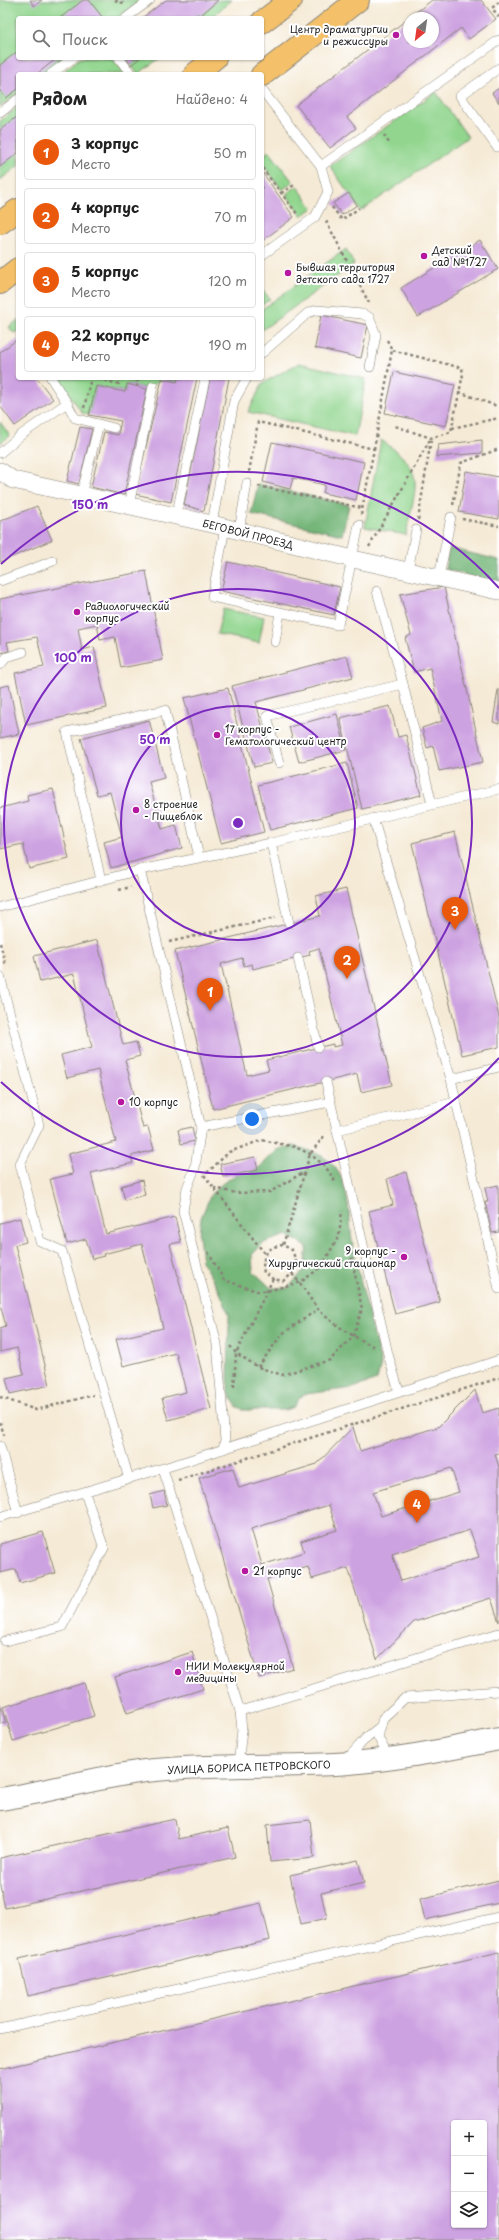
<!DOCTYPE html>
<html lang="ru">
<meta charset="utf-8">
<style>
body{margin:0;font-family:"Playpen Sans",sans-serif;background:#f6f6f6;color:#222}
.controls{position:absolute;right:12px;bottom:12px;display:grid;overflow:hidden;border-radius:4px;box-shadow:0 1px 3px #0004}
.controls button{width:36px;height:36px;display:grid;place-items:center;padding:0;border:0;border-bottom:1px solid #e0e0e0;background:#fff;color:#222;font:20px sans-serif}
.compass{position:absolute;left:403px;top:12px;width:36px;height:36px;border-radius:50%;background:#fff;box-shadow:0 1px 3px #0004;rotate:209deg}
.you{position:absolute;left:252px;top:1119px;width:14px;height:14px;margin:-10px;border:3px solid #fff;border-radius:50%;background:#1a73e8;box-shadow:0 0 0 6px #1a73e833}
.badge{display:grid;place-items:center;width:26px;height:26px;border-radius:50%;background:#ea580c;color:#fff;font-size:13px;font-weight:700}
.pin{position:absolute;translate:-50% -33px;filter:drop-shadow(0 1px 2px #0008)}
.pin::after{content:'';position:absolute;top:21px;width:14px;height:12px;background:inherit;clip-path:polygon(0 0,100% 0,50% 100%)}
.list{margin:0;padding:0;list-style:none}
h2{display:flex;justify-content:space-between;align-items:center;height:52px;margin:0;padding:0 16px;font-size:17px}
h2 small{font-size:13px;font-weight:400;color:#767676}
.list li{display:grid;grid-template-columns:26px 1fr auto;gap:12px;align-items:center;box-sizing:border-box;height:56px;margin:0 8px 8px;padding:0 8px;border:1px solid #e0e0e0;border-radius:4px}
.list b{display:block;font-size:15px;white-space:nowrap}
.list p{margin:0;font-size:13px;white-space:nowrap;color:#767676}
.list em{font-size:13px;font-style:normal;color:#767676}
.icon{flex:none;width:22px;height:22px;fill:none;stroke:currentColor;stroke-width:2;stroke-linecap:round;stroke-linejoin:round}
.map{position:relative;flex:none;width:499px;height:2240px;overflow:hidden}
.search{position:absolute;background:#fff;box-shadow:0 1px 3px #0004;left:16px;top:16px;width:248px;height:44px;display:flex;align-items:center;gap:10px;box-sizing:border-box;padding:0 14px;border-radius:4px;color:#767676;font-size:15px}
.panel{position:absolute;background:#fff;box-shadow:0 1px 3px #0004;left:16px;top:72px;width:248px;height:308px;border-radius:4px}
.map>svg:first-child{display:block}
</style>
<div class="map">
<svg width="499" height="2240" viewBox="0 0 499 2240">
<rect width="100%" height="100%" fill="#fff"/>
<filter id="ink" filterUnits="userSpaceOnUse"><feTurbulence type="fractalNoise" baseFrequency=".025" numOctaves="2"/><feDisplacementMap in="SourceGraphic" scale="8" xChannelSelector="R" yChannelSelector="G"/><feConvolveMatrix kernelMatrix="1 2 1 2 8 2 1 2 1" color-interpolation-filters="sRGB"/></filter>
<filter id="wash" filterUnits="userSpaceOnUse"><feTurbulence type="fractalNoise" baseFrequency=".012" numOctaves="4" result="noise"/><feDisplacementMap in="SourceGraphic" scale="16" xChannelSelector="R" yChannelSelector="G"/><feGaussianBlur stdDeviation="0.9" result="paint"/><feColorMatrix in="noise" values="0 0 0 0 0 0 0 0 0 0 0 0 0 0 0 0 0 1.4 0 .05"/><feComposite in="paint" operator="in"/></filter>
<g filter="url(#wash)">
<rect width="100%" height="100%" fill="#f5ead5"/>
<g fill="#91d58e" stroke="#567855">
<path d="M0,0H141L117,18H18V58H64L43,74H18V93L0,107Z"/>
<path d="M218,0H232L210,18H194L198,14L200,16Z"/>
<path d="M80,58H112L125,74H68L65,70Z"/>
<path d="M140,58H160L138,74L131,65Z"/>
<path d="M436,92L468,137L361,211L330,166Z"/>
<path d="M18,107V166L0,180V121Z"/>
<path d="M269,151L293,182L282,190L262,163V156Z"/>
<path d="M297,186L313,208L302,216L286,194Z"/>
<path d="M346,249L354,264L262,330V309Z"/>
<path d="M262,289L270,299L262,305Z"/>
<path d="M18,320V331L14,333L9,327Z"/>
<path d="M299,363L366,379L355,436L248,412L263,383Z"/>
<path d="M59,378H178L177,382L162,379L147,389L127,384L125,392L96,386L89,415L82,413Z"/>
<path d="M0,422L10,436L0,443Z"/>
<path d="M381,440C429,472 415,485 406,535L365,527Z"/>
<path d="M223,609L264,617L259,643L217,634Z"/>
</g>
<g fill="#74b679" stroke="#48694a" fill-rule="evenodd">
<path d="M258,484L349,505L342,535L251,514Z"/>
<path d="M449,548L499,560V584L445,569Z"/>
<path d="M292,1146C304,1148 322,1154 331,1163C352,1182 348,1226 354,1251C362,1289 372,1326 381,1364L377,1380L353,1388L306,1394L299,1398L293,1407L285,1410H245L237,1407L228,1392L229,1314L219,1290L202,1262L199,1235L201,1218L211,1194L223,1183L236,1175L260,1167L277,1150ZM287,1235L307,1247L304,1270L288,1288H271L253,1271L252,1255L263,1243Z"/>
</g>
<g id="blocks">
<g fill="#cda2e1" fill-rule="evenodd">
<path d="M30,0H42L34,6Z"/>
<path d="M83,0H89L103,18H60Z"/>
<path d="M166,0H218L200,16L198,14L194,18H142Z"/>
<path d="M432,0H481L496,19L469,39L461,28L347,117L356,128L330,148L296,105ZM409,18H433V42H409Z"/>
<path d="M18,51V58H57L37,74H18V89L6,98L0,91V65Z"/>
<path d="M126,58H140L131,65Z"/>
<path d="M499,88V103L492,93Z"/>
<path d="M18,116V153L0,167V130Z"/>
<path d="M262,172L294,217L262,241Z"/>
<path d="M349,193L357,205L342,215L333,203Z"/>
<path d="M480,240L498,269L418,317L401,288Z"/>
<path d="M321,315L368,325L361,358L315,348Z"/>
<path d="M18,339V378H37L53,399L15,426L0,406V352Z"/>
<path d="M394,372L455,385L446,426L385,413Z"/>
<path d="M178,378H197L171,502L135,494L162,379L177,382Z"/>
<path d="M210,378H229L204,511L184,505Z"/>
<path d="M127,384L147,389L124,495L91,487L104,432L118,435L121,421L89,415L96,386L125,392Z"/>
<path d="M80,427L92,429L79,484L67,481Z"/>
<path d="M482,440V453L436,457L438,445Z"/>
<path d="M272,442L364,462L356,500L323,493L325,485L293,478L290,489L263,482Z"/>
<path d="M466,471L499,477V519L459,512Z"/>
<path d="M37,506L52,540L0,562V521Z"/>
<path d="M228,562L340,587L334,615L221,591Z"/>
<path d="M146,571L163,660L121,668L115,637L100,640L97,624L78,628L82,650L94,647L107,708L26,725L15,673L44,667L37,637L7,642L9,651L0,653V599Z"/>
<path d="M444,587L483,762L439,771L433,746L427,748L422,728L442,721L430,668L414,672L405,638L411,635L400,594Z"/>
<path d="M347,656L353,677L256,702L272,763L254,767L232,686Z"/>
<path d="M9,685L19,734L0,738V687Z"/>
<path d="M228,688L264,832L221,843L184,698Z"/>
<path d="M498,690H499V724L493,722Z"/>
<path d="M390,706L398,737L406,735L421,795L362,809L340,718Z"/>
<path d="M337,714L346,750L299,762L289,727Z"/>
<path d="M149,720L164,778L149,782L162,829L176,825L182,848L111,868L104,842L122,837L110,792L97,795L81,738Z"/>
<path d="M347,763L358,808L270,830L258,785Z"/>
<path d="M53,789L69,859L29,869L23,844L0,849V808L28,801L27,795Z"/>
<path d="M455,832L499,1017V1047L462,1055L412,843Z"/>
<path d="M346,889L392,1085L361,1092L357,1074L213,1109L175,951L320,916L316,896ZM319,948L342,1045L333,1047V1044L266,1060L269,1070L247,1075L221,964L242,958L244,966L252,964L253,969L310,955L309,951Z"/>
<path d="M97,940L123,1045L136,1042L140,1056L125,1060L143,1128L148,1127L154,1150L131,1156L133,1163L91,1173L106,1234L175,1217L181,1242L170,1244L211,1409L168,1420L162,1398L186,1392L176,1353L123,1366L116,1339L163,1328L142,1244L103,1254L104,1256L92,1259L86,1239L67,1244L50,1179L73,1174L68,1154L116,1142L98,1070L67,1078L61,1055L92,1047L74,974L40,982L34,956Z"/>
<path d="M192,1127L195,1141L181,1144L178,1130Z"/>
<path d="M255,1157L258,1170L223,1177L220,1164Z"/>
<path d="M406,1172L440,1302L395,1314L369,1211L393,1205L387,1179Z"/>
<path d="M142,1180L145,1195L125,1200L121,1186Z"/>
<path d="M498,1185L499,1232L492,1233L485,1202H488L485,1188Z"/>
<path d="M20,1218L26,1242L15,1245L50,1385L10,1394L6,1378L24,1374L17,1348L0,1352V1328L6,1326L0,1304V1223Z"/>
<path d="M475,1390L482,1413L499,1408V1453L495,1454L499,1467V1622L491,1598L414,1622L377,1659L348,1568L312,1579L308,1567L267,1579L293,1668L259,1678L199,1478L233,1468L239,1488L317,1464L353,1427L360,1451L438,1427ZM451,1468L459,1492L381,1516L373,1492ZM329,1505L337,1530L301,1541L304,1552L262,1565L251,1529ZM470,1530L479,1557L401,1581L392,1554Z"/>
<path d="M164,1491L167,1505L153,1508L150,1495Z"/>
<path d="M43,1532L55,1573L20,1583L16,1569L0,1573V1544Z"/>
<path d="M192,1652L203,1689L127,1713L115,1677Z"/>
<path d="M84,1683L94,1716L13,1741L3,1707Z"/>
<path d="M0,1704L6,1723L0,1724Z"/>
<path d="M175,1819L179,1839L228,1828L235,1857L5,1908L0,1885V1858Z"/>
<path d="M310,1820L314,1858L270,1862L267,1825Z"/>
<path d="M358,1860L364,1883L321,1893L327,1918L301,1924L290,1875Z"/>
<path d="M499,1880V1903L425,1920L420,1899Z"/>
<path d="M261,1903L270,1940L28,1996L19,1959Z"/>
<path d="M499,1952V2240H0V2069ZM454,2123H484V2225H454Z"/>
</g>
</g>
</g>
<g filter="url(#ink)">
<use href="#blocks" fill-opacity="0" stroke="#888378" stroke-width="1"/>
<g fill="none" stroke-linecap="round" stroke-linejoin="round">
<g stroke="#888378" stroke-width="10">
<g id="service">
<path d="M126,18L150,0"/>
<path d="M119,58L131,74"/>
<path d="M51,74L73,58"/>
<path d="M262,90L321,166L499,40"/>
<path d="M0,113L18,99"/>
<path d="M497,147L460,96L499,68"/>
<path d="M262,255L315,217L328,192L321,166"/>
<path d="M262,353L308,313L317,310L362,314L369,317L376,335L370,367"/>
<path d="M67,403L75,418L114,428"/>
<path d="M0,453L21,435L67,403L51,378"/>
<path d="M81,495L99,424"/>
<path d="M129,506L153,386"/>
<path d="M176,517L205,379"/>
<path d="M212,524L234,401L247,378"/>
<path d="M225,528L212,597L338,625L359,525"/>
<path d="M239,531L247,483"/>
<path d="M408,570L416,530"/>
<path d="M439,577L451,517"/>
<path d="M0,581L53,561"/>
<path d="M377,591L403,684"/>
<path d="M275,642L280,613"/>
<path d="M0,665L7,657L23,652"/>
<path d="M279,763L267,716L403,684L432,804"/>
<path d="M373,818L451,1079L499,1289"/>
<path d="M271,843L289,923"/>
<path d="M140,870L201,1127L330,1102"/>
<path d="M101,880L67,732L165,710L199,857"/>
<path d="M0,907L140,870L271,843L499,789"/>
<path d="M298,958L318,1047"/>
<path d="M0,976L39,1125L20,1164L40,1241L62,1251L129,1479"/>
<path d="M451,1079L499,1067"/>
<path d="M326,1082L388,1354L399,1392"/>
<path d="M201,1127L195,1168L187,1188L183,1211L217,1344L225,1440L223,1449"/>
<path d="M337,1130L456,1102"/>
<path d="M0,1446L18,1513"/>
<path d="M163,1469L240,1711L242,1730L238,1765"/>
<path d="M0,1517L177,1464L499,1360"/>
<path d="M5,1641L62,1627L104,1548L85,1493"/>
<path d="M240,1711L499,1633"/>
<path d="M389,1758L378,1737L383,1718L405,1698L499,1691"/>
<path d="M346,1760L367,1737L381,1726"/>
<path d="M0,2029L499,1917"/>
</g>
</g>
<g stroke="#888378" stroke-width="18">
<path id="minor" d="M0,471L13,480L212,524L353,559L499,591"/>
</g>
<g stroke="#888378" stroke-width="24">
<path id="tertiary" d="M0,1799C49,1792 96,1777 145,1771C208,1764 272,1767 335,1764C391,1761 445,1750 499,1739"/>
</g>
<g stroke="#888378" stroke-width="24">
<g id="primary">
<path d="M262,22L291,0"/>
<path d="M195,74L215,58"/>
<path d="M262,75L358,0"/>
<path d="M0,223L18,210"/>
<path d="M0,283L18,269"/>
</g>
</g>
<g stroke="#888378" stroke-width="2.5" stroke-dasharray="3 3" stroke-linecap="butt">
<path d="M115,0L126,4"/>
<path d="M499,2L492,8L499,17"/>
<path d="M384,135L389,143"/>
<path d="M262,168L298,215"/>
<path d="M281,193L296,184"/>
<path d="M332,207L342,220L359,208"/>
<path d="M326,221L369,303"/>
<path d="M387,340L392,350L462,368L463,374L451,432L431,438L395,426"/>
<path d="M93,378L119,384L120,378"/>
<path d="M124,378L138,381L137,386"/>
<path d="M459,392L499,407"/>
<path d="M84,408L91,378"/>
<path d="M452,428L499,418"/>
<path d="M374,449L392,350"/>
<path d="M249,472L258,422L374,449L361,515"/>
<path d="M258,486L362,508"/>
<path d="M453,505L461,463L499,449"/>
<path d="M462,519L499,526"/>
<path d="M418,520L431,440"/>
<path d="M369,547L431,438"/>
<path d="M119,890L131,887"/>
<path d="M169,942L275,918"/>
<path d="M0,943L6,966"/>
<path d="M207,1173L229,1152L262,1140L295,1147L310,1154L325,1166L335,1181"/>
<path d="M204,1175L265,1254"/>
<path d="M214,1188L236,1193L270,1192L304,1172"/>
<path d="M283,1245C267,1246 261,1257 264,1273L273,1279L283,1281L292,1274L296,1261L292,1250L283,1245L310,1154L325,1135"/>
<path d="M208,1252L224,1280L257,1291H267L301,1282L321,1267L339,1236L342,1211"/>
<path d="M292,1274C303,1285 309,1298 318,1309C333,1325 355,1337 374,1347"/>
<path d="M230,1346L236,1353L258,1367L282,1375L330,1360L353,1337L362,1309L350,1250"/>
<path d="M258,1367L282,1334L318,1309"/>
<path d="M234,1387L236,1353L273,1279"/>
<path d="M0,1397L36,1410L93,1395"/>
<path d="M0,1422L4,1435"/>
<path d="M178,1480L499,1378"/>
</g>
<use href="#service" stroke="#fff" stroke-width="9"/>
<use href="#minor" stroke="#fff" stroke-width="17"/>
<use href="#tertiary" stroke="#fff" stroke-width="22"/>
<use href="#primary" stroke="#f4c16a" stroke-width="22"/>
</g>
</g>
<g fill="none" stroke="#7b2cbf" stroke-width="2">
<circle cx="238" cy="823" r="117"/>
<circle cx="238" cy="823" r="234"/>
<path d="M499 1058A351 351 0 0 1 1 1082M1 564A351 351 0 0 1 499 588"/>
</g>
<g fill="#b5179e" stroke="#fff" stroke-width="1.5">
<circle cx="396" cy="35" r="4"/>
<circle cx="424" cy="256" r="4"/>
<circle cx="288" cy="273" r="4"/>
<circle cx="77" cy="612" r="4"/>
<circle cx="217" cy="735" r="4"/>
<circle cx="136" cy="810" r="4"/>
<circle cx="121" cy="1102" r="4"/>
<circle cx="404" cy="1257" r="4"/>
<circle cx="245" cy="1571" r="4"/>
<circle cx="178" cy="1672" r="4"/>
</g>
<g text-anchor="middle" stroke-width="4" stroke-linejoin="round" paint-order="stroke">
<g font-size="10" fill="#1c1c1c" stroke="#fff" text-anchor="start">
<text x="388" y="33" text-anchor="end">Центр драматургии<tspan x="388" dy="12">и режиссуры</tspan></text>
<text x="432" y="254">Детский<tspan x="432" dy="12">сад №1727</tspan></text>
<text x="296" y="271">Бывшая территория<tspan x="296" dy="12">детского сада 1727</tspan></text>
<text x="85" y="610">Радиологический<tspan x="85" dy="12">корпус</tspan></text>
<text x="225" y="733">17 корпус -<tspan x="225" dy="12">Гематологический центр</tspan></text>
<text x="144" y="808">8 строение<tspan x="144" dy="12">- Пищеблок</tspan></text>
<text x="129" y="1106">10 корпус</text>
<text x="396" y="1255" text-anchor="end">9 корпус -<tspan x="396" dy="12">Хирургический стационар</tspan></text>
<text x="253" y="1575">21 корпус</text>
<text x="186" y="1670">НИИ Молекулярной<tspan x="186" dy="12">медицины</tspan></text>
</g>
<g font-size="10" fill="#1c1c1c" stroke="#fff">
<text transform="translate(248 534) rotate(14)" y="4">БЕГОВОЙ ПРОЕЗД</text>
<text transform="translate(249 1767) rotate(-2)" y="4">УЛИЦА БОРИСА ПЕТРОВСКОГО</text>
</g>
</g>
<circle cx="238" cy="823" r="6" fill="#7b2cbf" stroke="#fff" stroke-width="2"/>
<g font-size="12" text-anchor="middle" font-weight="bold" fill="#7b2cbf" stroke="#fff" stroke-width="4" stroke-linejoin="round" paint-order="stroke">
<text x="90" y="509">150 m</text>
<text x="73" y="662">100 m</text>
<text x="155" y="744">50 m</text>
</g>
</svg>
<div class="controls">
<button>+</button>
<button>−</button>
<button><svg class="icon" aria-label="layers" viewBox="0 0 24 24"><path d="M12 4l9 5-9 5-9-5zM3 14l9 5 9-5"/></svg></button>
</div>
<svg class="compass" viewBox="-18 -18 36 36"><path d="M0-13l5 13h-10z" fill="#e53935"/><path d="M0 13l5-13h-10z" fill="#767676"/></svg>
<div class="you"></div>
<div class="pin badge" style="left:210px;top:1011px">1</div>
<div class="pin badge" style="left:347px;top:979px">2</div>
<div class="pin badge" style="left:455px;top:930px">3</div>
<div class="pin badge" style="left:417px;top:1523px">4</div>
<div class="search"><svg class="icon" aria-label="search" viewBox="0 0 24 24"><circle cx="10" cy="10" r="6"/><path d="M15 15l6 6"/></svg>Поиск</div>
<section class="panel">
<h2>Рядом<small>Найдено: 4</small></h2>
<ul class="list">
<li><span class="badge">1</span><div><b>3 корпус</b><p>Место</p></div><em>50 m</em></li>
<li><span class="badge">2</span><div><b>4 корпус</b><p>Место</p></div><em>70 m</em></li>
<li><span class="badge">3</span><div><b>5 корпус</b><p>Место</p></div><em>120 m</em></li>
<li><span class="badge">4</span><div><b>22 корпус</b><p>Место</p></div><em>190 m</em></li>
</ul>
</section>
</div>
